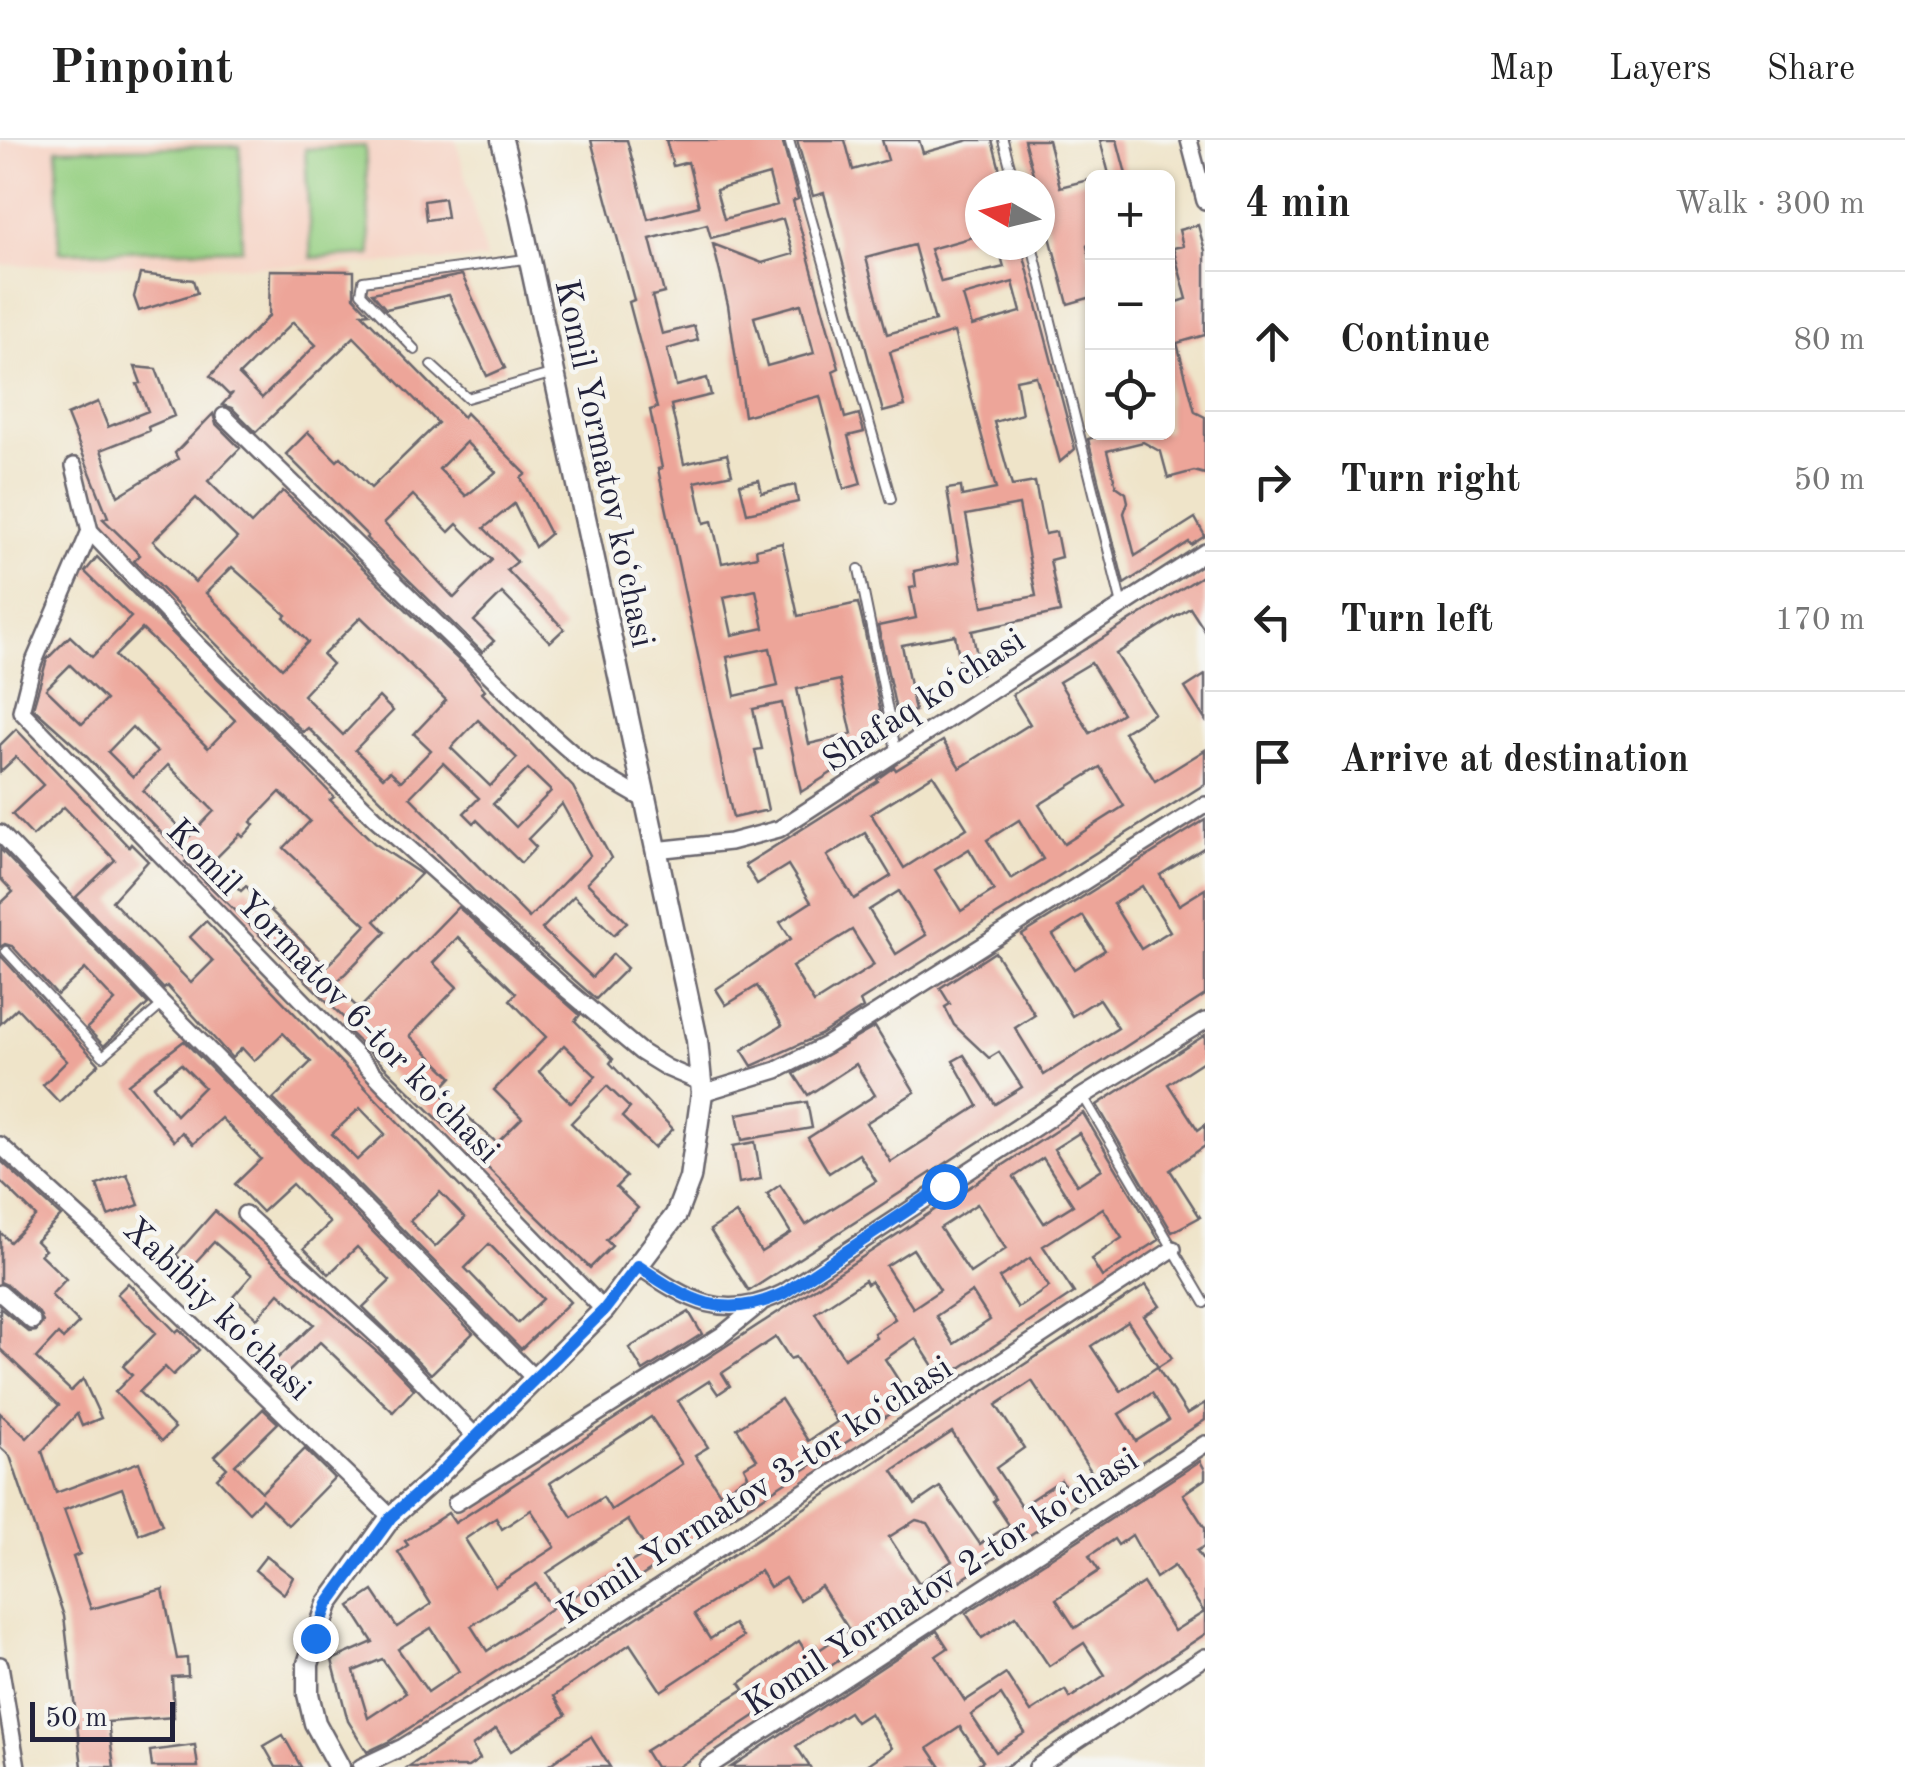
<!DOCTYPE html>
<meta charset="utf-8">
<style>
body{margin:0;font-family:"Old Standard TT",serif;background:#f2f2f2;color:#222}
.controls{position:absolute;right:30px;top:30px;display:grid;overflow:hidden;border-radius:15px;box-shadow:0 2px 8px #0004}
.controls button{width:90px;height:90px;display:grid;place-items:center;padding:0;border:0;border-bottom:2px solid #e0e0e0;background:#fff;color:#222;font:50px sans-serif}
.compass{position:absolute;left:965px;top:30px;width:90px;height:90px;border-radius:50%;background:#fff;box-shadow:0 2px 8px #0004;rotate:278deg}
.scale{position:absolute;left:30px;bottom:25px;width:145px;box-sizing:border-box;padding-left:10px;border:5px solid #22223b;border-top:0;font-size:28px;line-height:35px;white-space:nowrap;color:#22223b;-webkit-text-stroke:8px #f6f6f2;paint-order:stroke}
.stop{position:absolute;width:30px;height:30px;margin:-22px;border:8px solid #1a73e8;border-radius:50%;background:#fff}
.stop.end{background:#1a73e8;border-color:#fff;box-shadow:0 2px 10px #0008}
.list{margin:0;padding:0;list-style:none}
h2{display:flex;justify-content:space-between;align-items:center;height:130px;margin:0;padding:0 40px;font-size:42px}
h2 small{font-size:32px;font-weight:400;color:#767676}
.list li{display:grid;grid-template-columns:65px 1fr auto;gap:30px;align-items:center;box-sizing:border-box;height:140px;padding:0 40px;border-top:2px solid #e0e0e0}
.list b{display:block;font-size:38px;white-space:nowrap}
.list em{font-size:32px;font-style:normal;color:#767676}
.icon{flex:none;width:55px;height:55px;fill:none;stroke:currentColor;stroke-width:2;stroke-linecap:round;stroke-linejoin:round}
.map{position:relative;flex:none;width:1205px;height:1627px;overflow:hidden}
header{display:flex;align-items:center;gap:60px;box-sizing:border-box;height:140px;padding:0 50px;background:#fff;border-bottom:2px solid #e0e0e0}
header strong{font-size:48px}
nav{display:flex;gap:55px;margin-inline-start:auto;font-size:35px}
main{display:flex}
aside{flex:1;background:#fff}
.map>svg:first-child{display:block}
</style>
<header>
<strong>Pinpoint</strong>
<nav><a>Map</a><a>Layers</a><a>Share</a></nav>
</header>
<main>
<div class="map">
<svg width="1205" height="1627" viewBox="0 0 1205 1627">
<rect width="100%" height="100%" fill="#f6f6f2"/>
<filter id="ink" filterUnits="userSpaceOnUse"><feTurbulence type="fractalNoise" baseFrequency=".01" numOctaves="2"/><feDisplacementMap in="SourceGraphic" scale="20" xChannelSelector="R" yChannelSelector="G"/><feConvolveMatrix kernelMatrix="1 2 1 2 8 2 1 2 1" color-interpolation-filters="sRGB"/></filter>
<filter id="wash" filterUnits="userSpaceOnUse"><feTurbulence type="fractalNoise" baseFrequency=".0048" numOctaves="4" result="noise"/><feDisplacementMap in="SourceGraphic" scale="40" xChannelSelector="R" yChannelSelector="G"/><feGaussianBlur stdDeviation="2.25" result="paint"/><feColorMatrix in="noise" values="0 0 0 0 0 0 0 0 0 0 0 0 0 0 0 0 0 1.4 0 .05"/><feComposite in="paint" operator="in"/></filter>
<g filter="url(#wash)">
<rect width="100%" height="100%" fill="#efe4c9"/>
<path fill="#f6d2c3" d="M0,0H456L486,119L311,126L0,125Z"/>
<g fill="#97d083" stroke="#5c795f" stroke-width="2.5">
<path d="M240,6L242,109L59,112L57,9Z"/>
<path d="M365,6L371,115L311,118L305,9Z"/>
</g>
<g id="blocks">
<g fill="#eda599" fill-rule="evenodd">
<path d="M591,0H627L648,79L699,66L688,22L673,26L666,0H782L798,59L793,61L839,228L833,231L845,278L859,274L860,279L864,292L848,296L861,344L844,349L820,256L744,276L728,165L713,104L762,123L793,114L783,79L711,98L707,84L650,99L664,153L652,156L662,194L694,186L698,200L667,209L676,246L707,238L711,255L671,265L684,324L727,314L732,334L695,342L704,383L712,381L722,423L757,416L756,409L782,403L798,476L858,463L864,488L882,578L875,580L877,589L865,591L869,609L801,652L782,563L753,569L762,609L755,610L768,670L733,678L658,329L662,328L650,270L657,268L629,162L634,160ZM769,35L777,65L724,79L716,50ZM801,164L814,213L767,226L754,177ZM756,450L764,488L732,495L724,457ZM770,508L778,546L735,556L727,517ZM840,540L852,594L809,604L797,549Z"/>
<path d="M797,0H845L853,30L888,20L882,0H919L923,13L969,0H992L1004,45H980V95L930,109L941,142L1004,127L998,105H1021L1075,309L1060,322L1036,236L1016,240L1022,274L994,282L1012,346L1035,342L1045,394L1056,392L1061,417L1050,420L1060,472L972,491L981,534L963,538L955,495L902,505L915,571L897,575L878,486L916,478L910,448L916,447L914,431L959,422L947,349L961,347L962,356L996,349L954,192L890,212L905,266L883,272L824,53L813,56ZM914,105L935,181L887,194L866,118ZM1013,142L1021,172L972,186L963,156ZM1019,365L1036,456L983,466L966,375Z"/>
<path d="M1024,0H1048L1060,47L1092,39V99L1087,106L1092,127V157L1068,164L1040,59V45H1036Z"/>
<path d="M1100,0H1117L1127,38H1110Z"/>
<path d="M444,58L447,77L426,80L424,61Z"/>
<path d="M1198,85L1205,111V195L1177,203L1195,272L1205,277V334L1194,331L1168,338L1161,312L1143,302L1107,311L1116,346L1126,353L1128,362L1124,373L1135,416L1195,378L1205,396L1191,405L1189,402L1124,444L1088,299L1112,292H1168V165L1187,159L1173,108L1183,106L1179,90Z"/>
<path d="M270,130L354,131V157L369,173L362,174L463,277L466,273L526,334L521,338L550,394L535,407L514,364L484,388L517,422L507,430L564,489L550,502L502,453L474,481L494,501L482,512L366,398L368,396L286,314L308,292L337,321L341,317L371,348L438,283L354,197L256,292L232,268L222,265L233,253L229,255L210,236L269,176ZM293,182L316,205L262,258L239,235ZM466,302L496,332L466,356L439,329ZM413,355L449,392L457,384L492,420L454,458L384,383Z"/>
<path d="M140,134L193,140L197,153L139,171L134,157Z"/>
<path d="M462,135L505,228L487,236L449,155L386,169L372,153Z"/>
<path d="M135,227L156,229L174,276L148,287L149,291L101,310L118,356L178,319L175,313L213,274L216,284L240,308L208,341L251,384L283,351L467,528L485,550L482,553L573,647L611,718L587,743L627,782L614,795L574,756L542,789L592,837L613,814L627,828L596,859L476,753L308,588L303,592L134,421L140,415L103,379L108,377L67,275L98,262L108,287L148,271L137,244L141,243ZM196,358L237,398L195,442L153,401ZM232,427L286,475L284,477L308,502L282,528L206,453ZM361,477L446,560L414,594L431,610L401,641L390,631L383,637L355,610L393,571L379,557L343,595L303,555L332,524L323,515ZM478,580L517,618L490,646L451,608ZM443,623L479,658L464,673L474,683L477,680L521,723L536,707L528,699L562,664L590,715L529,778L410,657ZM528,629L551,651L516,687L493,664Z"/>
<path d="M759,340L762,353L795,345L798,362L747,373L740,344Z"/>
<path d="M97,417L287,608L334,657L330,660L374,703L421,734L375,781L386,792L334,845L359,869L458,767L580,875L575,881L613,919L610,923L673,989L654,1008L622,977L630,968L607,946L571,983L626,1037L616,1047L638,1068L606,1100L612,1106L590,1128L353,896L343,886L347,881L185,722L188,720L82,612L33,568L47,519L70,496L92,517L131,477L85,432ZM142,489L235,580L208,608L115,516ZM70,525L106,560L82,584L46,549ZM132,587L157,612L133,637L108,612ZM168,625L214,671L189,697L143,651ZM280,652L310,681L284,708L366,785L327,826L246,746L241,751L212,722L240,694L243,697L254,685L251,682ZM458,797L516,853L510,860L546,897L494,950L522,978L497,1003L439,951L452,937L410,896L457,847L433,823ZM564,905L596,936L571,963L539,932Z"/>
<path d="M1205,434V491L1190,468L1116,514L1154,573L1124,592L1155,641L1205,610V644L860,861L863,868L820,895L752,926L742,910L782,885L757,846L726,865L716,849L791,799L780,782L811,762L788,725L757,744L745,725L878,641L877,639L894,627L896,630L943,601L960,628L1030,584L1012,555ZM1091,523L1122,573L1090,593L1059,542ZM1100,627L1124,666L1064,704L1039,665ZM933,635L967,688L904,728L871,674ZM1019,680L1043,719L1011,739L987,700ZM865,693L891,736L854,759L827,716ZM969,709L994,750L961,771L935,730ZM899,751L926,795L896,814L869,770ZM852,790L874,825L814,863L792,827Z"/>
<path d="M1205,535V580L1185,548Z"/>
<path d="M16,589L129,707L131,704L148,721L112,761L191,843L213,821L190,797L206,781L570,1162L521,1209L273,959L311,922L283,893L254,921L242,908L232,918L167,846L164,849L76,757L115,720L64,667L33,696L12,674L43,645L16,617L0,632V605ZM360,968L385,994L357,1020L332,994ZM440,1052L465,1078L435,1107L410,1081ZM489,1104L543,1159L518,1183L465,1128Z"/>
<path d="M1205,680V707L1160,735L1179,765L1205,749V855L749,1151L710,1090L736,1073L761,1112L791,1093L767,1054L780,1045L806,1085L876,1041L859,1014L829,1033L808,998L875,955L856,924L808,955L794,934L875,887L915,952L866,983L891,1022L978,966L953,921L964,915L995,964L1022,947L999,912L989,918L954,885L945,867L950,864L940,848L995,812L1035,875L1015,888L1044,935L1118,888L1099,859L1072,876L1022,795ZM1142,746L1170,791L1141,809L1113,764ZM1083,776L1105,810L1074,829L1053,795Z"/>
<path d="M0,709L148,864L104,906L87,888L115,861L85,829L57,855L12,806L5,804L0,807V764L13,752L0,738Z"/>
<path d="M0,815L99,924L59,962L43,945L67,921L17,868L0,884Z"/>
<path d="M1205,895V920L1168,944L1198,990L1205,985V1006L1170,1030L1200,1077L1172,1092L1097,965Z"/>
<path d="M184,901L473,1193L431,1234L363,1167L390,1141L357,1107L329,1134L304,1108L330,1083L292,1044L262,1072L235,1044L261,1019L221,978L193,1004L182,992L174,1001L128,944ZM181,924L204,947L176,975L153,946Z"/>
<path d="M807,962L812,988L742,1000L737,974Z"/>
<path d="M1083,973L1159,1100L1102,1137L1091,1119L1122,1098L1103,1068L1043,1106L1074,1153L942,1240L915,1198L885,1219L911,1260L388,1602L367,1612L348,1581L332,1520L373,1502L350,1466L373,1451L397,1487L431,1464L398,1412L408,1405L405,1401L448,1373L455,1383ZM1079,993L1102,1029L1077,1045L1054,1009ZM1043,1018L1073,1065L1044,1083L1014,1037ZM977,1064L1006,1109L970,1133L940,1088ZM913,1109L940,1150L913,1168L886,1126ZM1030,1118L1049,1147L1018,1168L999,1138ZM865,1140L867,1144L871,1141L895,1179L874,1193L876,1197L844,1218L815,1173ZM972,1152L990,1180L954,1204L936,1176ZM776,1197L790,1219L795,1217L837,1282L808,1301L781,1259L737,1288L757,1319L744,1327L748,1335L720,1353L695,1315L708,1307L678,1261L709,1241L718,1254L730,1246L722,1233ZM651,1277L682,1324L611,1370L603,1357L572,1377L550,1343ZM531,1370L555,1407L495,1446L465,1399L496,1378L502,1389ZM628,1380L648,1412L565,1461L547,1433ZM536,1444L552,1468L487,1511L471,1486ZM431,1488L459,1531L428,1552L398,1509ZM382,1519L406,1553L368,1578L354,1531Z"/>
<path d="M755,1002L761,1039L739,1043L733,1006Z"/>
<path d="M0,1020L61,1076L36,1101L45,1110L40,1114L66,1139L51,1155L79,1183L63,1199L58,1194L36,1218L71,1251L83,1239L101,1278L82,1286L77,1274L42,1311L56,1353L139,1322L162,1385L139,1394L122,1348L64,1370L80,1414L73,1417L91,1469L163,1449L177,1519L187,1518L188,1536L172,1537L174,1577L108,1582L114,1627H82L64,1476L10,1316L0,1307V1273L27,1298L59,1265L0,1209V1168L29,1192L36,1191L43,1182L39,1173L7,1145L0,1142V1092L10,1102L36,1076L0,1041Z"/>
<path d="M127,1034L139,1065L108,1076L97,1045Z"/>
<path d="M215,1071L384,1218L414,1249L393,1272L320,1202L280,1240L268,1227L314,1184L279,1153L257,1178L233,1157L252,1135L214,1102L190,1128L176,1115Z"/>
<path d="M128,1143L176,1192L179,1189L199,1210L173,1235L165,1227L139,1252L175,1288L162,1301L115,1252L132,1235L123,1226L156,1193L117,1154Z"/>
<path d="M1146,1145L1160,1166L1144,1176L1172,1218L1158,1227L1128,1182L1091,1206L1121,1251L1157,1227L1187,1274L1205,1263V1280L1102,1348L1032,1241L996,1265L1024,1308L996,1328L1021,1366L1061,1340L1077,1364L718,1600L678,1627H655L645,1611L744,1549L740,1543L799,1501L806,1512L816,1505L819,1510L849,1490L821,1446L799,1460L785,1438L770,1447L760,1431L694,1474L710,1499L734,1484L743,1497L661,1551L630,1504L554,1556L566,1575L511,1611L496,1589L472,1606L480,1619L468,1627H408ZM1152,1253L1169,1280L1136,1301L1119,1274ZM952,1292L996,1359L993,1361L1009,1385L980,1404L940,1347L915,1364L893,1331ZM916,1380L928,1383L952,1421L919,1443L889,1397Z"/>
<path d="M689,1172L702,1194L643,1231L629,1208Z"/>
<path d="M263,1269L278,1283L235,1325L262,1352L305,1309L334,1338L288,1385L262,1359L249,1372L217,1338L227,1328L215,1316Z"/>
<path d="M1200,1321L1205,1330V1339L1183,1354L1205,1388V1406L1197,1411L1205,1423V1494L1005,1627H973L983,1621L960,1587L928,1608L941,1627H864L892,1608L870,1573L856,1582L849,1572L796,1606L810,1627H731L937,1491L948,1508L936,1516L965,1561L1006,1534L1031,1572L1065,1550L1070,1558L1105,1535L1084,1503L1049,1526L1016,1476L982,1498L966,1473ZM1132,1395L1156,1438L1174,1426L1204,1472L1174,1491L1143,1443L1075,1488L1056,1459L1099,1431L1089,1416L1114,1399L1118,1405ZM1001,1555L1025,1593L996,1612L971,1575Z"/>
<path d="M266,1416L293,1437L284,1454L255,1430Z"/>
<path d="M283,1595L301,1627H276L264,1606Z"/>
<path d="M591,1597L610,1627H546L581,1603Z"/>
<path d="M195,1605L198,1627H152L150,1611Z"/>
</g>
</g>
</g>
<g filter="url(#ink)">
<use href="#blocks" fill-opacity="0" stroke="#6a666d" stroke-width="2.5"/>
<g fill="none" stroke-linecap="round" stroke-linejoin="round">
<g stroke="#6a666d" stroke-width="12">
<g id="service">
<path d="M789,0L891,359"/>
<path d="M1003,0L1015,45"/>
<path d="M1032,105L1122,465"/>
<path d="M415,210L361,153L363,141L525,119"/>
<path d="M431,225L467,258L554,233"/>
<path d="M859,429L896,610"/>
<path d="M6,811L103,916L163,864"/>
<path d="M1083,956L1205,1163"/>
</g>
</g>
<g stroke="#6a666d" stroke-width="20">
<g id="minor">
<path d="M1189,0L1205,61"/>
<path d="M224,276L545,589L588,627L645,660"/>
<path d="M74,326L90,391L197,504L375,678L566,849L641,912L667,928L700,942"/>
<path d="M90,391L33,524L21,571L604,1170"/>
<path d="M0,693L163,864L534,1238"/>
<path d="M655,710L730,702L779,689L1205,412"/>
<path d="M702,953L777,930L826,905L1205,665"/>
<path d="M0,1005L103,1099L391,1377"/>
<path d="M245,1074L384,1202L475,1296"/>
<path d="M638,1126C689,1161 724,1182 783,1153L1083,956L1205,881"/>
<path d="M0,1153L32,1181"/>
<path d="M456,1363L722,1195L760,1164"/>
<path d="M0,1525L17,1627"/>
<path d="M361,1627L403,1607L576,1502L1173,1109"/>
<path d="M708,1627L1205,1304"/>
<path d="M1037,1627L1205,1517"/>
</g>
</g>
<g stroke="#6a666d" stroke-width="25">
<path id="tertiary" d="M339,1627L315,1583L308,1554V1524L328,1464L391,1377L435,1338L604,1170L676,1075L690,1038L702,953L697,900L517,60L502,0"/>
</g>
<use href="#service" stroke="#fff" stroke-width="8"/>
<use href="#minor" stroke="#fff" stroke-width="15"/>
<use href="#tertiary" stroke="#fff" stroke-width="20"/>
</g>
</g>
<g fill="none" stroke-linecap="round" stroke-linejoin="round" filter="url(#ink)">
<path stroke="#1a73e8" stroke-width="12" d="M315,1498L328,1464L391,1377L435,1338L604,1170L638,1126C689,1161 724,1182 784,1153L944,1046"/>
</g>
<g text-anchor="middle" stroke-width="9" stroke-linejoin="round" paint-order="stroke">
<g font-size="35" fill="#22223b" stroke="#f6f6f2">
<text transform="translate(606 323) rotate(78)" y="12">Komil Yormatov koʻchasi</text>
<text transform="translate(923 559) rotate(-33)" y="12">Shafaq koʻchasi</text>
<text transform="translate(334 850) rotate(46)" y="12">Komil Yormatov 6-tor koʻchasi</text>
<text transform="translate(218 1168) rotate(44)" y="12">Xabibiy koʻchasi</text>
<text transform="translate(754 1349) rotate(-33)" y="12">Komil Yormatov 3-tor koʻchasi</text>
<text transform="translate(940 1441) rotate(-33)" y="12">Komil Yormatov 2-tor koʻchasi</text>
</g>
</g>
</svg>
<div class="controls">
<button>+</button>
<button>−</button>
<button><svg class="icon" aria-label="locate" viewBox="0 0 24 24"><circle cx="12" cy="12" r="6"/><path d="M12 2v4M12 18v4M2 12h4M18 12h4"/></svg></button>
</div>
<svg class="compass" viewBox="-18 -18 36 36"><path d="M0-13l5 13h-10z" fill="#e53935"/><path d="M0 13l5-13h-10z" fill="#767676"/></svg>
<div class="scale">50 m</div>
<div class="stop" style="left:944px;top:1046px"></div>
<div class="stop end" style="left:315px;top:1498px"></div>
</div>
<aside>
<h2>4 min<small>Walk · 300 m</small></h2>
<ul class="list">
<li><svg class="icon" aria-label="ahead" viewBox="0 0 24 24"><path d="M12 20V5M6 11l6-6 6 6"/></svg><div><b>Continue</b></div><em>80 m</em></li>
<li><svg class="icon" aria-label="right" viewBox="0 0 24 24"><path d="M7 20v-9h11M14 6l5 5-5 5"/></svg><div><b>Turn right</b></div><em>50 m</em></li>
<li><svg class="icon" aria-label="left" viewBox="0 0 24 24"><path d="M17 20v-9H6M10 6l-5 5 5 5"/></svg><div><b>Turn left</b></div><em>170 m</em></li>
<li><svg class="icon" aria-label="arrive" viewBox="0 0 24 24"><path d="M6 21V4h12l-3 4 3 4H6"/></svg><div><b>Arrive at destination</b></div></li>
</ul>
</aside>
</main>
